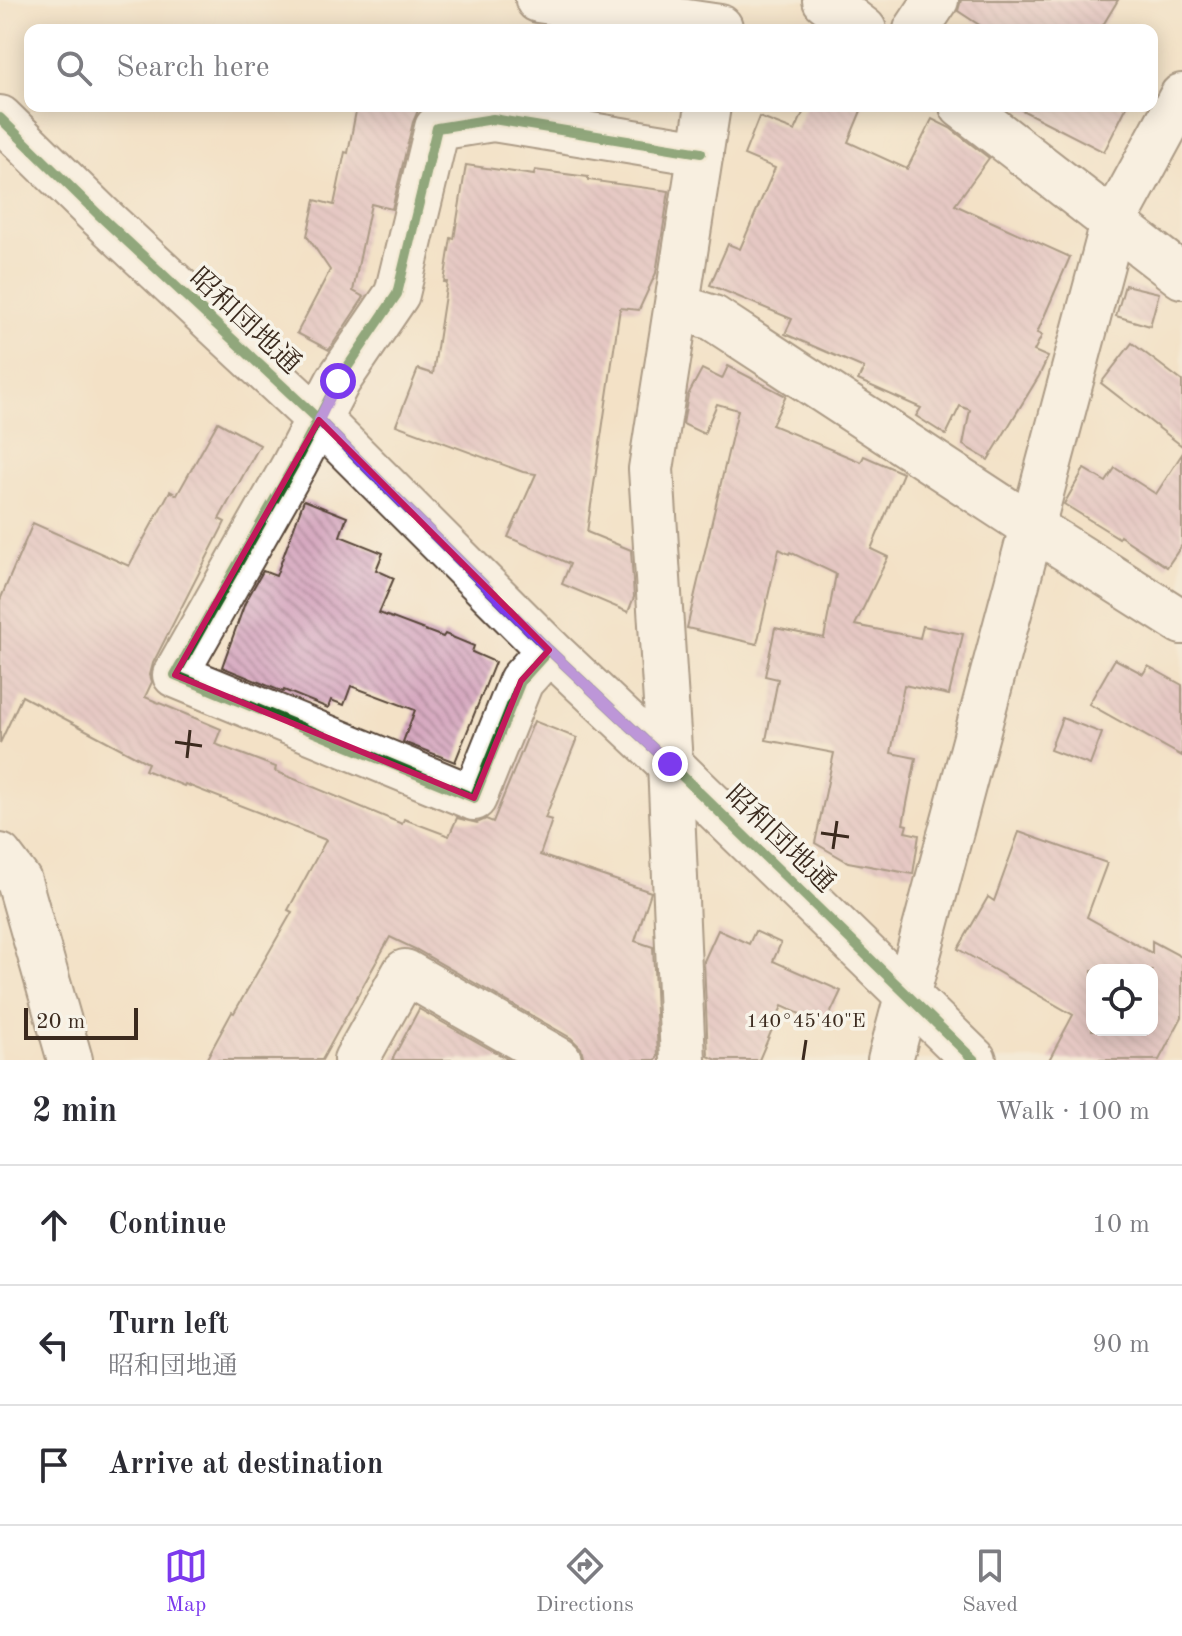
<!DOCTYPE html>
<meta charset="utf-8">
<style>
body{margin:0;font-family:"Old Standard TT","Noto Serif JP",serif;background:#f2f2f3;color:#2b2b33}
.controls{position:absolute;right:24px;bottom:24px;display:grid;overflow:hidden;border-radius:16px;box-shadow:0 4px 20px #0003}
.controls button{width:72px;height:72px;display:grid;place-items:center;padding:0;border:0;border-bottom:2px solid #e1e1e2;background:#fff;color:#2b2b33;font:40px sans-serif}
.scale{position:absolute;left:24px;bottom:20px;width:114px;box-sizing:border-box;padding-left:8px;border:4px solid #3b2a1e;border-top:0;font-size:22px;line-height:28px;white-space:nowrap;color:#3b2a1e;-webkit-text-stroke:6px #f7f3e8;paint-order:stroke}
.stop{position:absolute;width:24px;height:24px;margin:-18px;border:6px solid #7c3aed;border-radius:50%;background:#fff}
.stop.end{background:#7c3aed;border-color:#fff;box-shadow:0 2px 8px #0008}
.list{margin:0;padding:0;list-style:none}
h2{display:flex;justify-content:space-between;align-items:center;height:104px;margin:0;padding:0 32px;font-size:34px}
h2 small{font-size:26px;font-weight:400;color:#7c7c81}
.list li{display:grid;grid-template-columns:52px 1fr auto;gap:24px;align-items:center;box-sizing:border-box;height:120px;padding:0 32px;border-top:2px solid #e1e1e2}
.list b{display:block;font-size:30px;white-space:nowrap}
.list p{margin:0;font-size:26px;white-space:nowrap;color:#7c7c81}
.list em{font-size:26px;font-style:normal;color:#7c7c81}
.icon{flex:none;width:44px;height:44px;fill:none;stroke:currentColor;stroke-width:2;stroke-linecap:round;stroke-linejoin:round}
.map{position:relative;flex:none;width:1182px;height:1060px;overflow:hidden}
.search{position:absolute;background:#fff;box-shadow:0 4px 20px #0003;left:24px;right:24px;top:24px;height:88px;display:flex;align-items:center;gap:20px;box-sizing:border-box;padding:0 28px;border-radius:16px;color:#7c7c81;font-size:30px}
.sheet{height:464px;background:#fff}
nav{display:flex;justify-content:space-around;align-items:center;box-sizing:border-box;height:112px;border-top:2px solid #e1e1e2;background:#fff;font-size:22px;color:#7c7c81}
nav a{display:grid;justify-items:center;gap:4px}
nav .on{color:#7c3aed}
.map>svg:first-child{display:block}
</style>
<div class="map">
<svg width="1182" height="1060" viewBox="0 0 1182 1060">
<defs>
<pattern id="building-back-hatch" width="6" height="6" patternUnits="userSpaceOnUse" patternTransform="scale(2)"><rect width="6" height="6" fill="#d6a8c0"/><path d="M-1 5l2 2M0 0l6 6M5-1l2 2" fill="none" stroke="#af899b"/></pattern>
</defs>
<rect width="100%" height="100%" fill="#f7f3e8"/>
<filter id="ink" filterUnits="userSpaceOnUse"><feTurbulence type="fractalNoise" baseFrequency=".0125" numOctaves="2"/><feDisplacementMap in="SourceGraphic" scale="16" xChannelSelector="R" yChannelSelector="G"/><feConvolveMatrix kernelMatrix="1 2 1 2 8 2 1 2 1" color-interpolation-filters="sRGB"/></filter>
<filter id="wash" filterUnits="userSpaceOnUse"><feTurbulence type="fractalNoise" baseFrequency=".006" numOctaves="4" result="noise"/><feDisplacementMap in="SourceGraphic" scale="32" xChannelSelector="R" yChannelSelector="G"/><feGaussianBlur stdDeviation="1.8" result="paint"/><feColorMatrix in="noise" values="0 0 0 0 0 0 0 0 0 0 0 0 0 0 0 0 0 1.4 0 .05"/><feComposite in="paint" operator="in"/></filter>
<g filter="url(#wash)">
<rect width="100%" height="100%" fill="#f3e1c6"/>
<g id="blocks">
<g fill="url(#building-back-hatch)" fill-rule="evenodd">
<path d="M961,0H1118L1100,30H987L958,11Z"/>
<path d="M357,106H420L413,122L392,209L371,204L353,291L364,297L329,350L297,333L330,270L307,236L315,200L334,205L345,152L348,153Z"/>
<path d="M806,106H863L848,142L907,169L932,119L950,128L989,158L955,205L1070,257L1037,333L1042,335L1034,351L1048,357L1039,376L988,460L963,445L970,410L960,406L946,435L916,416L921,408L858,380L864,368L785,334L792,319L710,285L728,244L740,249L775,168L744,155L759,117L795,131Z"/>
<path d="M1014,106H1127L1104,152Z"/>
<path d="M466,165L534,175L535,170L588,177V180L669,191L656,273L639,310L620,308L587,532L631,550L634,597L628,612L562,584L570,564L508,537L536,474L523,472L396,425L418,369L433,374L447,282H444L451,238L454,239Z"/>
<path d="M1125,285L1159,293L1150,326L1116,316Z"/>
<path d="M1132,343L1182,381V446L1101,383Z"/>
<path d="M728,366L786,396L772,425L861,462L864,456L903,473L871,549L888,557L855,625L920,638L923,626L963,634L949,695L904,685L891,753L916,758L903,824L907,825L905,832L919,835L913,874L848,862L815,843L834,753L766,740L778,679L765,676L775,628L824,638L836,574L790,552L789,554L779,549L757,644L687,628L738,410L717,404L704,434L683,424L688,395L702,369L722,379Z"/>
<path d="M218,422L260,445L219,519L225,522L153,663L150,675L152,682L145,697L221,729L215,744L276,767L275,771L402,824L404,819L449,836L457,818L477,823L486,819L493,822L534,721L577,738L545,818L552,820L540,855L651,892L635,941L653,947L658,1056L656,1060H584L581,1048L571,1038L417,950L390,937L322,1060H206L232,1012L234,1013L292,912L288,910L326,840L265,816V815L185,784L184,786L145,770L148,763L22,696L0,743V600L33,523L129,566L170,491L177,495Z"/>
<path d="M1182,454V545L1167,567L1120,536L1119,538L1064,504L1084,469L1106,482L1115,468L1156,494Z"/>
<path d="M304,500L347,517L340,536L383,553L376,570L394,578L379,613L443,637L445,634L474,646L472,652L495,662L455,762L403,742L415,710L351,686L344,705L331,700L328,708L284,690L283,692L222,667L245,603L263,571L276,576Z"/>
<path d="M1115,659L1143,674L1148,666L1182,685V756L1089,704Z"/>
<path d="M1062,718L1102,733L1090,765L1050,750Z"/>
<path d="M1019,832L1107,863L1087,917L1152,953V941L1182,957V1017L1159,1060H1049L1073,1015L958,949L988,897L994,901ZM1092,970H1152V1030H1092Z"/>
<path d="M718,930L749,944L755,931L781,943L773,961L841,991L825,1025L782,1006L759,1060H717L708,1056L704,961Z"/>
<path d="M419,1009L509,1060H392Z"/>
</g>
</g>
</g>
<g filter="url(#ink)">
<use href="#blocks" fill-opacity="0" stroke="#574537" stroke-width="2"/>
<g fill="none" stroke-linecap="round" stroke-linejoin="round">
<g stroke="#574537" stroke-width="48">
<g id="minor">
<path d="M538,0L720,27"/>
<path d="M825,0L864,30"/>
<path d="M916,30L936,0"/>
<path d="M962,106L1182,276"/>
<path d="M0,118L98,214L319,420L549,650L670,764L974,1060"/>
<path d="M678,307L713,318L1032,527L1182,622"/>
<path d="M549,650L521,681L474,798L175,675L294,465L338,381L397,294L437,128L493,119L701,153"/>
<path d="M0,856L19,881L70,1060"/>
<path d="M356,1060L405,972L559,1060"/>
<path d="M683,1060L670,764L651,469L708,106"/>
<path d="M890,1060L1113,223L1182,96"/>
</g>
</g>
<use href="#minor" stroke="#fff" stroke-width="44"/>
<g stroke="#f7f3e8" stroke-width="15">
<g id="cycleway">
<path d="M0,118L98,214L319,420L549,650L670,764L974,1060"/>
<path d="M549,650L521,681L474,798L175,675L294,465L338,381L397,294L437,128L493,119L701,153"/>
</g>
</g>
<use href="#cycleway" stroke="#1b5e20" stroke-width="10"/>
</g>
</g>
<g fill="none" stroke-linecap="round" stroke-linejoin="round" filter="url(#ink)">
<path stroke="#7c3aed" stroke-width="10" d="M338,381L319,420L549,650L670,764"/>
</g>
<path d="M0 0H1182V1060H0ZM319,420L549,650L521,681L474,798L175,675Z" fill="#f3e1c6" fill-opacity=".55" fill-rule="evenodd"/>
<path fill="none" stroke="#c2185b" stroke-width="6" stroke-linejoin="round" d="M319,420L549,650L521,681L474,798L175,675Z"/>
<path fill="none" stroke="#3b2a1e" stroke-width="3" d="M175,742L202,746M187,758L190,730M821,833L849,837M833,849L837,821M803,1060L806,1040"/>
<g text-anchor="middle" stroke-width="7" stroke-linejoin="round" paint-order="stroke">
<g font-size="28" fill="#3b2a1e" stroke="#f7f3e8">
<text transform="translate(246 320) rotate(43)" y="10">昭和団地通</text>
<text transform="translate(781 838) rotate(44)" y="10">昭和団地通</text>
</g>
</g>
<g font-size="20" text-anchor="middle" fill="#3b2a1e" stroke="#f7f3e8" stroke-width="7" stroke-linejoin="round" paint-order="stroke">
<text x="806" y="1027">140°45'40"E</text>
</g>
</svg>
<div class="controls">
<button><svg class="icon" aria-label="locate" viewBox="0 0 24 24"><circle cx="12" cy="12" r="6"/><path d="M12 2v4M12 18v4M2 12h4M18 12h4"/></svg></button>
</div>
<div class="scale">20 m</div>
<div class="stop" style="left:338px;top:381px"></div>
<div class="stop end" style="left:670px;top:764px"></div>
<div class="search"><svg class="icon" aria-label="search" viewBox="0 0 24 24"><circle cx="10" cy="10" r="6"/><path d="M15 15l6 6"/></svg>Search here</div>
</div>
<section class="sheet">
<h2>2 min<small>Walk · 100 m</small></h2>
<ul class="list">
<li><svg class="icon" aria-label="ahead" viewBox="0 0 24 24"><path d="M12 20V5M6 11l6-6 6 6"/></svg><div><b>Continue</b></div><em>10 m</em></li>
<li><svg class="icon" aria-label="left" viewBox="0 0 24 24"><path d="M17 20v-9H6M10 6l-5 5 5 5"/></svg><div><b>Turn left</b><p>昭和団地通</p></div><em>90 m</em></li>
<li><svg class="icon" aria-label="arrive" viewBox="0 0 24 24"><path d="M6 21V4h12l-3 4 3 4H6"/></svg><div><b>Arrive at destination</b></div></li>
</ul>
</section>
<nav>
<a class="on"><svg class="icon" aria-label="map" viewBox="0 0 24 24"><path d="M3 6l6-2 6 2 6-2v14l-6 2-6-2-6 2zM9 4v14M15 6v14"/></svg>Map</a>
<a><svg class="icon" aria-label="directions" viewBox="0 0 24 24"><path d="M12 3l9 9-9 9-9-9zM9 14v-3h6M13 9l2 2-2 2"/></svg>Directions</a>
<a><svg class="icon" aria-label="saved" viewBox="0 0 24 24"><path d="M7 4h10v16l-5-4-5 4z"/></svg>Saved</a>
</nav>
